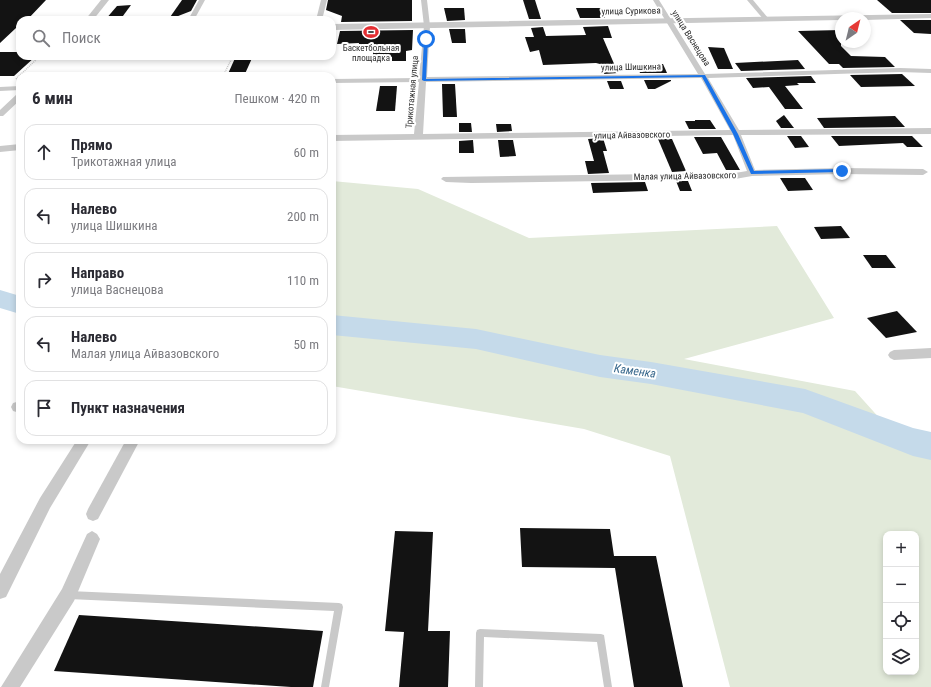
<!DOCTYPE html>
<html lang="ru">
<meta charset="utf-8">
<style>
body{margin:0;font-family:"Roboto Condensed",sans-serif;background:#f2f2f3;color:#2b2b33}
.controls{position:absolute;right:12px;bottom:12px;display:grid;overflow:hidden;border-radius:8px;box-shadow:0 2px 6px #0003}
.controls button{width:36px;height:36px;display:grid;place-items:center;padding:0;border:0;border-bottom:1px solid #e1e1e2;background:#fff;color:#2b2b33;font:20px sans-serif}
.compass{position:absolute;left:835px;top:12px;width:36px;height:36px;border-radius:50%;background:#fff;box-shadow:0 2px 6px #0003;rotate:35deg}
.stop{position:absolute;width:12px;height:12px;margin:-9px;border:3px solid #1a73e8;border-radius:50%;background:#fff}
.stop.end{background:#1a73e8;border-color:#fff;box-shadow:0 1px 4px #0008}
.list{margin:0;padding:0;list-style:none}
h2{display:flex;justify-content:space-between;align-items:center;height:52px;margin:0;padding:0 16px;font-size:17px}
h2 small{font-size:13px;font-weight:400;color:#7c7c81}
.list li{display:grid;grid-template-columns:26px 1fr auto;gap:12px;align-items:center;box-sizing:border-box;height:56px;margin:0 8px 8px;padding:0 8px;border:1px solid #e1e1e2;border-radius:12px}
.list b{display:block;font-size:15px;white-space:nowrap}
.list p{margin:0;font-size:13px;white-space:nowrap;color:#7c7c81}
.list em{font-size:13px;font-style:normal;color:#7c7c81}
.icon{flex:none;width:22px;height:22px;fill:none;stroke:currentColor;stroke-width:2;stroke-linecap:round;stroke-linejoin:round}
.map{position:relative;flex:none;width:931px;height:687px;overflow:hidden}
.search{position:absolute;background:#fff;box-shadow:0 2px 6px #0003;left:16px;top:16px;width:320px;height:44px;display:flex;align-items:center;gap:10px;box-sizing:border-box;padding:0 14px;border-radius:12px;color:#7c7c81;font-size:15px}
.panel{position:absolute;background:#fff;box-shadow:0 2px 6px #0003;left:16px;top:72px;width:320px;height:372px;border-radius:12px}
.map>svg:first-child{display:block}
</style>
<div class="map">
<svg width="931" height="687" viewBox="0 0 931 687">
<rect width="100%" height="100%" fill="#fff"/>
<path fill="#e2eada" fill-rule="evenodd" d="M332,181L418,189L529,238L777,226L834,318L684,359L855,391L910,452L931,455V687H730L670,456L584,429L332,386ZM886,534H916V672H886Z"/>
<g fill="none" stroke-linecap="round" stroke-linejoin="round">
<g fill="#c5daea" fill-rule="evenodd">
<path d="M0,290L20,296V314L0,308Z"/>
<path d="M332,315L476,329L600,355L651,362L805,389L913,428L931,432V460L913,456L803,413L651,384L600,377L476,349L332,335Z"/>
</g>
</g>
<g fill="#131313">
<path d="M0,0H46L27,20H20V28H16L0,43Z"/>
<path d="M182,0H197L191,11L168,20Z"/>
<path d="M328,0H412V21L341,22L342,16L326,10Z"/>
<path d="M523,0H535L541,19H529Z"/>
<path d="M877,0H931V13H892Z"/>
<path d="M131,5L120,20H105L117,6Z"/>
<path d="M444,8H464L465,20L447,21Z"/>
<path d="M576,8H602L605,18H580Z"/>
<path d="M900,20H931V34L914,33Z"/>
<path d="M608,26L612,38H603L618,73L604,74L600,64L596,63L543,65L539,50L530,52L525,37H534L531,28L543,27L546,36L586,35L583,27Z"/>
<path d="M449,29H465L466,43H452Z"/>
<path d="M413,30L412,50L406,51V61H392V57L373,58V52L358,51L359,43L337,44L340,31Z"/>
<path d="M841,30V46L851,56L885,57L895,67L843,68L839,64H829L798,31Z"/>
<path d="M708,47L724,48L733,69H718Z"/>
<path d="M0,52H20V56H36L14,76H0Z"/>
<path d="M236,56H253L244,76H227Z"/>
<path d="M798,60L805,69L741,71L735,63Z"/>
<path d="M636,64H663L667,73H640Z"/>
<path d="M902,74L915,86L861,87L850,75Z"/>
<path d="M811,76L816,83H797L799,85L785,86L803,109H785L769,87L753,88L746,78Z"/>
<path d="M644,80H671V81L655,89H648Z"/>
<path d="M607,81H621L624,89H610Z"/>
<path d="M442,84H455L457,117H443Z"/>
<path d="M380,86H397L395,111H376Z"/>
<path d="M784,115L794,128H781L776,121Z"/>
<path d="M895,116L905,127L824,128L817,118Z"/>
<path d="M695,120H710L716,129H689L685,121H695Z"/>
<path d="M459,123H471L472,132H459Z"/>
<path d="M496,124H511L512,131L497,132Z"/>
<path d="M787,136H801L809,147L795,148Z"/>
<path d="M831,136H912L923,147H907L903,143L839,146Z"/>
<path d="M694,137H721L740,170H726L717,153L703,154Z"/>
<path d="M603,138L607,151H603L609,173L588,174L585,161H594L588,139Z"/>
<path d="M658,139H672L686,171L672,172Z"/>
<path d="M473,140L474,153H459V141Z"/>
<path d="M498,140H513L516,156L500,157Z"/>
<path d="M780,178H805L813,190L788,191Z"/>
<path d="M676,181H688L692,191H680Z"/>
<path d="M645,182L648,191L593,193L591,183Z"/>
<path d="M841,226L850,238L821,239L814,227Z"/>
<path d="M863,255H886L896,268H872Z"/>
<path d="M897,311L917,332L886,338L867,318Z"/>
<path d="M520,528L610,529L614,556H656L683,687H634L615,568L522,567Z"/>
<path d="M395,531L433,532L428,631H450L448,687H399L404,632L385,631Z"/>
<path d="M79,615L280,628L323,631L313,687H291L54,671Z"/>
</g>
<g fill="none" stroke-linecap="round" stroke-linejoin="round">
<g stroke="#c9c9c9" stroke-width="1.5" stroke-dasharray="1 1" stroke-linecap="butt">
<path d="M223,76L233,56"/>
<path d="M16,79L40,56"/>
</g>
<g fill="#c9c9c9" fill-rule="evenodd">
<path d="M69,591L339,603L342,604L343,607L329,687H321L334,611L69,599L66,598L65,595L66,592Z"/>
<path d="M480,629L601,634L604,635L612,687H604L597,642L484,637L483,687H475L476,633L477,630Z"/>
</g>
<g fill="#c9c9c9" fill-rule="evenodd">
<path d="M199,0H205L194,20H188Z"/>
<path d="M321,0H327L322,20H316Z"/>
<path d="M421,0H427L430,26L427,77L698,74L653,0H659L705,74L900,68L931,69V73L900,72L708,78L739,130L931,128V134L741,135L755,170L842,168L923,169L928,172L923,175L842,174L752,176L735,179L471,183L446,182L441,179L443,177L735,173L747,171L733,135L332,141V135L414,134L419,82L332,83V79L419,78L424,26ZM701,78L730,130L423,134L426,82Z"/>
<path d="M747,0H753L768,18V20H764Z"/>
<path d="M20,86V90L0,91V87Z"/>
<path d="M17,94H20V100L3,116H0V110Z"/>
<path d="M20,144V150L0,152V146Z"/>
<path d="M931,348V358L894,360L890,358L888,355L890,352L894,350Z"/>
<path d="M20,401V413L13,411L11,407L13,403Z"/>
<path d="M77,440H91L50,508L6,597L0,599V574L40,498Z"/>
<path d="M126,440H140L98,519L93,521L88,519L86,514L88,509Z"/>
<path d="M92,531L97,534L100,539L74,601L20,687H1L62,589L87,534Z"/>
</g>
<g fill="#c9c9c9" fill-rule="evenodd">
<path d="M101,0H109L93,20H85Z"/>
<path d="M931,14V18L865,20V18H841V20L332,30V24Z"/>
</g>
</g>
<path fill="#1a73e8" d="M426,38L428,39L426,79L705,75L738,134L754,171L842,169L845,171L842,172L751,174L733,134L702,77L424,81L422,80L424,39Z"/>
<defs>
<g id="stadium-bare" transform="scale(1.2)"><path d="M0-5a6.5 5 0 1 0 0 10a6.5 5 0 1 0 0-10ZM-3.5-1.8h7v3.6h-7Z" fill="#e42e32" stroke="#fff" stroke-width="2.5" paint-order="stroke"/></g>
</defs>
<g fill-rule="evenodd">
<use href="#stadium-bare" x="371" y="32"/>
</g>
<g text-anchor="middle" stroke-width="4" stroke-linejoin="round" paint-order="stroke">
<g font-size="9" fill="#2c2c2c" stroke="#fff">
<text transform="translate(631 11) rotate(-1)" y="3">улица Сурикова</text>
<text transform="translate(691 38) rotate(58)" y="3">улица Васнецова</text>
<text transform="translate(631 67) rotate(-1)" y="3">улица Шишкина</text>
<text transform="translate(412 92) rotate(-85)" y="3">Трикотажная улица</text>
<text transform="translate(632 135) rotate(-1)" y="3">улица Айвазовского</text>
<text transform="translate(685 176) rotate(-1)" y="3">Малая улица Айвазовского</text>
</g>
<g font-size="9" fill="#2c2c2c" stroke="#fff">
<text x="371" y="51">Баскетбольная<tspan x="371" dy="10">площадка</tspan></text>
</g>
<g font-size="12" font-style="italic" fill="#3b6a8e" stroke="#fff">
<text transform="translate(635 371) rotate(8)" y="4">Каменка</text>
</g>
</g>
</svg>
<div class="controls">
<button>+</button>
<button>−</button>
<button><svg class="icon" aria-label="locate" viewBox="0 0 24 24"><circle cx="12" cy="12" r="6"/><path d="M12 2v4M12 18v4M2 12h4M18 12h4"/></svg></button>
<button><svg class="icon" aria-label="layers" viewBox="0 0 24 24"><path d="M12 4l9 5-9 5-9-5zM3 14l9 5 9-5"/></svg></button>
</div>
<svg class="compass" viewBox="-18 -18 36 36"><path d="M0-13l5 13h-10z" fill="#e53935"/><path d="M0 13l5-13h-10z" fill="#7c7c81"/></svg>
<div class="stop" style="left:426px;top:39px"></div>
<div class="stop end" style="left:842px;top:171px"></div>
<div class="search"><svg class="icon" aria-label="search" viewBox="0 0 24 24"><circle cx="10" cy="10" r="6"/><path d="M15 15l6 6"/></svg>Поиск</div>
<section class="panel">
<h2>6 мин<small>Пешком · 420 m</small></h2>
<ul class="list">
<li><svg class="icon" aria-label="ahead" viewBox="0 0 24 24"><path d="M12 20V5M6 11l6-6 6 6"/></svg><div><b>Прямо</b><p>Трикотажная улица</p></div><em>60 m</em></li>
<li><svg class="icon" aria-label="left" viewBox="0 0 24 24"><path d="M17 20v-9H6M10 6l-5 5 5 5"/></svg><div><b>Налево</b><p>улица Шишкина</p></div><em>200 m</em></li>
<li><svg class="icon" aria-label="right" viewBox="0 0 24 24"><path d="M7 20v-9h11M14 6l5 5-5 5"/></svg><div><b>Направо</b><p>улица Васнецова</p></div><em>110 m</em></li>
<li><svg class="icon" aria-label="left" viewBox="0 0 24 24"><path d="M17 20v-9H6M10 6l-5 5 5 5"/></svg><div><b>Налево</b><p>Малая улица Айвазовского</p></div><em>50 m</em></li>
<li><svg class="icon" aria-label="arrive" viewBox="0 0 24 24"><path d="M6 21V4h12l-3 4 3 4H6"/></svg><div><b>Пункт назначения</b></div></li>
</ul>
</section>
</div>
